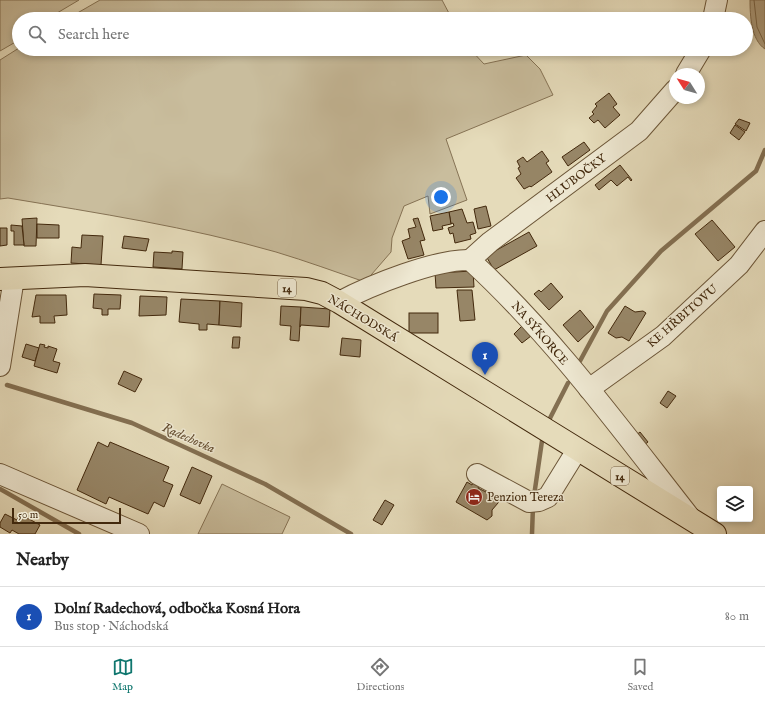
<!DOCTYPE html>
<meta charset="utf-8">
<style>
body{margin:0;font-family:"IM FELL English",serif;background:#f2f2f2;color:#222}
.controls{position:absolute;right:12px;bottom:12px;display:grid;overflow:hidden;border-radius:4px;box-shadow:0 2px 6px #0003}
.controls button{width:36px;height:36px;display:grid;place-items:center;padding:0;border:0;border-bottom:1px solid #e0e0e0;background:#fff;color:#222;font:20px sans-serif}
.compass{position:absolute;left:669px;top:68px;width:36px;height:36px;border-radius:50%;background:#fff;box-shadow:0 2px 6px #0003;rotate:307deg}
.scale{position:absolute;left:12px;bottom:10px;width:109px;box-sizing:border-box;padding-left:4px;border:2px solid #43290d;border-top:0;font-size:11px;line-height:14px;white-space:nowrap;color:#43290d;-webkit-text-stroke:3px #eee8d2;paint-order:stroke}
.you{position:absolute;left:441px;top:197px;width:14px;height:14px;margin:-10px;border:3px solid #fff;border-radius:50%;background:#1a73e8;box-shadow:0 0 0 6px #1a73e833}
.badge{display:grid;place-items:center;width:26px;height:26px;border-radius:50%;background:#0f766e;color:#fff;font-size:13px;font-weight:700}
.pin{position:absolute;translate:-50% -33px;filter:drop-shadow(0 1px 2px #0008)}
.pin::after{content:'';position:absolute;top:21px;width:14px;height:12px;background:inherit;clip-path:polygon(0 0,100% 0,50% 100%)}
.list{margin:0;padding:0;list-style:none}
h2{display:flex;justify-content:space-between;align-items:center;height:52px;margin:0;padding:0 16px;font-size:17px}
h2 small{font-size:13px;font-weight:400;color:#767676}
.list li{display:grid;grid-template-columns:26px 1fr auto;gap:12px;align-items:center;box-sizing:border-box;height:60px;padding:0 16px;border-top:1px solid #e0e0e0}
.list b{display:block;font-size:15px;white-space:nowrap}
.list p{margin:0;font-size:13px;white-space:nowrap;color:#767676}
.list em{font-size:13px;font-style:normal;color:#767676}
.icon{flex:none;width:22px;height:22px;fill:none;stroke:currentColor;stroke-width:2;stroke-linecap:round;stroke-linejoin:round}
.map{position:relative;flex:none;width:765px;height:534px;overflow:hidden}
.search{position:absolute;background:#fff;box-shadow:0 2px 6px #0003;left:12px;right:12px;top:12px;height:44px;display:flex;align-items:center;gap:10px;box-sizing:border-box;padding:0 14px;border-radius:22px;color:#767676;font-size:15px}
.sheet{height:112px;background:#fff}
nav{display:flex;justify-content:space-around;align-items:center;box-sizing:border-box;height:56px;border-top:1px solid #e0e0e0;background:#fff;font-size:11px;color:#767676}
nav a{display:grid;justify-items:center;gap:2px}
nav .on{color:#0f766e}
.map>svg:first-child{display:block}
</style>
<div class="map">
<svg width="765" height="534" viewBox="0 0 765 534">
<rect width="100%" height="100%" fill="#e5dbba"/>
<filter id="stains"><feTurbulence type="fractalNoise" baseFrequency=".005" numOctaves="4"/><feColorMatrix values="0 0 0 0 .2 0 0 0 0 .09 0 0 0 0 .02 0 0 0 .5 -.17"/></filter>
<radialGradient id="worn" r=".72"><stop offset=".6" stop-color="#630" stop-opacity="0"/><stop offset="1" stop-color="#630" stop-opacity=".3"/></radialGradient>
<g fill="#c9bd9d" stroke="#867355">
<path d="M0,0H79L47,19H19V40L0,51Z"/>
<path d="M100,0H442L452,19H67Z"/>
<path d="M19,48L470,49L484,64L526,55L540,69L553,95L446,139L467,200L430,214L428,196L404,206L392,238L391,252L365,282C336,272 306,261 276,252C189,227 98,213 8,198L0,199V60Z"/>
<path d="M222,484L290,517L282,534H198Z"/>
</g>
<path fill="#ae9e7f" stroke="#836f51" d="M750,0H765V49C751,40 750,15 750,0Z"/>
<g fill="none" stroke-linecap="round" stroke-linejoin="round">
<path stroke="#786446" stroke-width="1" d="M754,0L757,27L765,44"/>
<g stroke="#836f51" stroke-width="4.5">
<path d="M580,361L607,311L661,251L756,171L765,150"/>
<path d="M7,385L132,423L265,484L351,534"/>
<path d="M547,424L568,383"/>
<path d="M0,489L79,534"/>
<path d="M534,496L543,434"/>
<path d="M532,534L533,506"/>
</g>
</g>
<g fill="#978667" stroke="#43290d">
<path d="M609,93L617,104L613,107L620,115L605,128L598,120L594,123L589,118L594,114L592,112L597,106L595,104Z"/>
<path d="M739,119L750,123L746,131L735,124Z"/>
<path d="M735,125L745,132L739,140L730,133Z"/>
<path d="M584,142L590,150L568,166L562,157Z"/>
<path d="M542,151L549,161L546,163L552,172L531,187L530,186L524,189L516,178L521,174L518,168L520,167L517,161L523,157L527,162Z"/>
<path d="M620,165L632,180L631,181L628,177L617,186L611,180L599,190L595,185Z"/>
<path d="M486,206L491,226L478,229L474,209Z"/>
<path d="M462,209L467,223L473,222L476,233L470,235L471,239L455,243L453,233L450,234L448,228L454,226L453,223L451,224L449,212Z"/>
<path d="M449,212L451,224L442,226L443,229L433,231L430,216Z"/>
<path d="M37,218L36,246H24L22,219Z"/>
<path d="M418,218L425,240L420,241L424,255L408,259L402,241L410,238L408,229L416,227L413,219Z"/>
<path d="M712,220L735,247L718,261L695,234Z"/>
<path d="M37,224L59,225V238H37Z"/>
<path d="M11,225L22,226L24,245H14V231H11Z"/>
<path d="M0,228H7V245L0,246Z"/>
<path d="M529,232L537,246L494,270L486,256Z"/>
<path d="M82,235L103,236L101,265L71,263L72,247L81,248Z"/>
<path d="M124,236L149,239L146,251L122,248Z"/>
<path d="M172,251L183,252L182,269L153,267L154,252L172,253Z"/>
<path d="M473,271L474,287L436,288L435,273Z"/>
<path d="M551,283L563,297L549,310L534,294L539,290L541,292Z"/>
<path d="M457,290H472L475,320L460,321Z"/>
<path d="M94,294L121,295L120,309H108V315H102V309L93,308Z"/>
<path d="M36,295H66L67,315L54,316L55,323H40V316L32,317Z"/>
<path d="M140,296L167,297L166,315L139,316Z"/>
<path d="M181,299L220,301L219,325L207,324V330H199V324L179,322Z"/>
<path d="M220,301L242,303L241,327L219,325Z"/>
<path d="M281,306L301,307L299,341L290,340L291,326L280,325Z"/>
<path d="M625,306L635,312L643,311L646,313L629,341L622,337L616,338L608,333Z"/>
<path d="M301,307L330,309L329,327L301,325L300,327Z"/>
<path d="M580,310L594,327L578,342L563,325Z"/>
<rect x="409" y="313" width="29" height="20"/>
<path d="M522,326L531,336L522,343L514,334Z"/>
<path d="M233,337H240L239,348H232Z"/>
<path d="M342,338L361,340L360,357L340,355Z"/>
<path d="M26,344L39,348L35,361L22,357Z"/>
<path d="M40,344L45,345L44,347L48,348V346L57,349L53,361L60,363L57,373L34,366Z"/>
<path d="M124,371L142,379L135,392L118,384Z"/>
<path d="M668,391L676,396L667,408L660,403Z"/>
<path d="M640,432L648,442L643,446L635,436Z"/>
<path d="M98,442L108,447L110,442L169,467L163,481L173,485L164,507L154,502L148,514L109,497L106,504L77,490Z"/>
<path d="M192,467L212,476L200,504L180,495Z"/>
<path d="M474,481L480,484L478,488L490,494H495L499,499L498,503L492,510V516L487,520L456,502L467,482L472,485Z"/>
<path d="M385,500L394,505L382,525L373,520Z"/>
<path d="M5,514L17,520L20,514L40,525L35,534H19L12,530L10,533L0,527V523Z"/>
</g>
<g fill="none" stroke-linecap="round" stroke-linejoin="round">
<g stroke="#6c5638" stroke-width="22">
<g id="minor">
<path d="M713,19L717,0"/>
<path d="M686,74L701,49"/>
<path d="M470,260L490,242L639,131L675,90"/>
<path d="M339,302C371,285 436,259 470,260C553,336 620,428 689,516"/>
<path d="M0,366L14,278"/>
<path d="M589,389L663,336L739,265L765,231"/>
<path d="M0,474L139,534"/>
<path d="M477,474L529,502L539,501L548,497L577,450"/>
</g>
</g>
<g stroke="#43290d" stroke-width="24">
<path id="major" d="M0,279L85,275L306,289L322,293L339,302L715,534"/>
</g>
<use href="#minor" stroke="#eee8d2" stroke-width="20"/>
<use href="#major" stroke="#e5dbba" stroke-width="22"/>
</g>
<defs>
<g id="hotel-disc" transform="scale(0.9)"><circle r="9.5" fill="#8f2418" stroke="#eee8d2"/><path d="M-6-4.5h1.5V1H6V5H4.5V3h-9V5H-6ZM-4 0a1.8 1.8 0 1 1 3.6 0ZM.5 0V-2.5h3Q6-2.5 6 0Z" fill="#fff"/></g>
</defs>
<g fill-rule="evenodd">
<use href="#hotel-disc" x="474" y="497"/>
</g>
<g text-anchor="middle" stroke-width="3" stroke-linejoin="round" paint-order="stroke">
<g fill="#eee8d2" stroke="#766248" stroke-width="1">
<rect x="278" y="279" width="18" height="18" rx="3"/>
<rect x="611" y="467" width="18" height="18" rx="3"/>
</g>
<g font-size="11" font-weight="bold" fill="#43290d">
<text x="287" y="292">14</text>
<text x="620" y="480">14</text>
</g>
<g font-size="12" fill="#43290d" stroke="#eee8d2">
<text transform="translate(576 178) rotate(-37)" y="4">HLUBOČKY</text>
<text transform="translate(682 316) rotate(-41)" y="4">KE HŘBITOVU</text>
<text transform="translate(363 318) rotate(31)" y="4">NÁCHODSKÁ</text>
<text transform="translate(540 333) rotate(49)" y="4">NA SÝKORCE</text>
</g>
<g font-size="12" fill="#43290d" stroke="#eee8d2" text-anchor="start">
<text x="487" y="501">Penzion Tereza</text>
</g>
<g font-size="13" font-style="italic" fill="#634c2f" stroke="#eee8d2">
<text transform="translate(189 437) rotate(24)" y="5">Radechovka</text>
</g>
</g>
<rect width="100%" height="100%" filter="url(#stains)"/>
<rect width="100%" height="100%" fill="url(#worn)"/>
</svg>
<div class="controls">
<button><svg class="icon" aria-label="layers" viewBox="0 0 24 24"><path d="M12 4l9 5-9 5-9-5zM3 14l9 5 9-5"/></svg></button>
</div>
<svg class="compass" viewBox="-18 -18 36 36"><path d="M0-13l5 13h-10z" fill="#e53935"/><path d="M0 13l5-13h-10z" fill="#767676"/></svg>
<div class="scale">50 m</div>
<div class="you"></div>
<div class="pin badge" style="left:485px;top:375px;background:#1a4fb4">1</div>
<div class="search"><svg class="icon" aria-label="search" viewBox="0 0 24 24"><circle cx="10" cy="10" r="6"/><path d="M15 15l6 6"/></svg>Search here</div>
</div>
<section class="sheet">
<h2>Nearby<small></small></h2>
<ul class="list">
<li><span class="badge" style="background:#1a4fb4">1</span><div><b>Dolní Radechová, odbočka Kosná Hora</b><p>Bus stop · Náchodská</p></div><em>80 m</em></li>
</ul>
</section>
<nav>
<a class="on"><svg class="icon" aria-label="map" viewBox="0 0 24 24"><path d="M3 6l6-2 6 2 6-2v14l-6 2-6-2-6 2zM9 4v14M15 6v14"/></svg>Map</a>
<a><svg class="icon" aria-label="directions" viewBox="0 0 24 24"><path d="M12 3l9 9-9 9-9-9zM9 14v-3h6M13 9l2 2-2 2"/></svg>Directions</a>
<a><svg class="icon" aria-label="saved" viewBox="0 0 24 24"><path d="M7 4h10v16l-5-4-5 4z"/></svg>Saved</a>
</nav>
